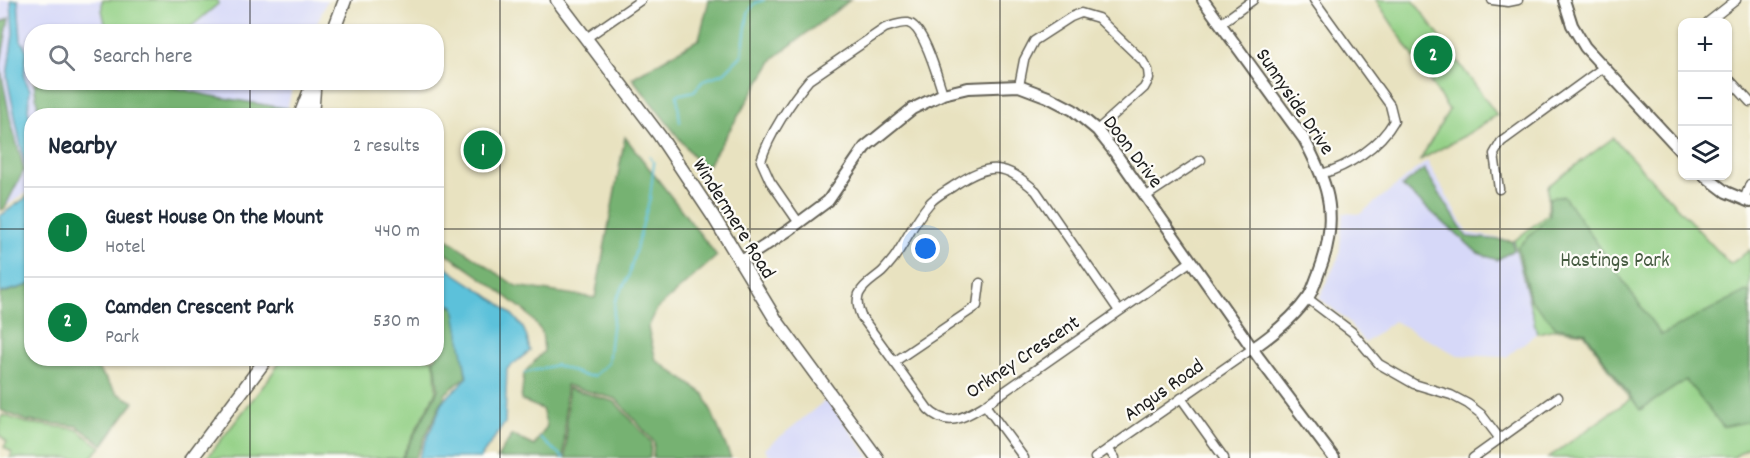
<!DOCTYPE html>
<meta charset="utf-8">
<style>
body{margin:0;font-family:Dekko,sans-serif;background:#f2f2f3;color:#1f2937}
.controls{position:absolute;right:18px;top:18px;display:grid;overflow:hidden;border-radius:12px;box-shadow:0 2px 4px #0004}
.controls button{width:54px;height:54px;display:grid;place-items:center;padding:0;border:0;border-bottom:2px solid #e0e1e3;background:#fff;color:#1f2937;font:30px sans-serif}
.you{position:absolute;left:926px;top:249px;width:21px;height:21px;margin:-15px;border:4px solid #fff;border-radius:50%;background:#1a73e8;box-shadow:0 0 0 9px #1a73e833}
.badge{display:grid;place-items:center;width:39px;height:39px;border-radius:50%;background:#0b8043;color:#fff;font-size:20px;font-weight:700}
.pin{position:absolute;translate:-50% -50%;border:3px solid #fff;box-shadow:0 2px 6px #0006}
.list{margin:0;padding:0;list-style:none}
h2{display:flex;justify-content:space-between;align-items:center;height:78px;margin:0;padding:0 24px;font-size:26px}
h2 small{font-size:20px;font-weight:400;color:#747a83}
.list li{display:grid;grid-template-columns:39px 1fr auto;gap:18px;align-items:center;box-sizing:border-box;height:90px;padding:0 24px;border-top:2px solid #e0e1e3}
.list b{display:block;font-size:22px;white-space:nowrap}
.list p{margin:0;font-size:20px;white-space:nowrap;color:#747a83}
.list em{font-size:20px;font-style:normal;color:#747a83}
.icon{flex:none;width:33px;height:33px;fill:none;stroke:currentColor;stroke-width:2;stroke-linecap:round;stroke-linejoin:round}
.map{position:relative;flex:none;width:1750px;height:458px;overflow:hidden}
.search{position:absolute;background:#fff;box-shadow:0 2px 4px #0004;left:24px;top:24px;width:420px;height:66px;display:flex;align-items:center;gap:15px;box-sizing:border-box;padding:0 21px;border-radius:24px;color:#747a83;font-size:22px}
.panel{position:absolute;background:#fff;box-shadow:0 2px 4px #0004;left:24px;top:108px;width:420px;height:258px;border-radius:24px}
.map>svg:first-child{display:block}
</style>
<div class="map">
<svg width="1750" height="458" viewBox="0 0 1750 458">
<rect width="100%" height="100%" fill="#fdfcf7"/>
<filter id="ink" filterUnits="userSpaceOnUse"><feTurbulence type="fractalNoise" baseFrequency=".0167" numOctaves="2"/><feDisplacementMap in="SourceGraphic" scale="12" xChannelSelector="R" yChannelSelector="G"/><feConvolveMatrix kernelMatrix="1 2 1 2 8 2 1 2 1" color-interpolation-filters="sRGB"/></filter>
<filter id="wash" filterUnits="userSpaceOnUse"><feTurbulence type="fractalNoise" baseFrequency=".008" numOctaves="4" result="noise"/><feDisplacementMap in="SourceGraphic" scale="24" xChannelSelector="R" yChannelSelector="G"/><feGaussianBlur stdDeviation="1.35" result="paint"/><feColorMatrix in="noise" values="0 0 0 0 0 0 0 0 0 0 0 0 0 0 0 0 0 1.4 0 .05"/><feComposite in="paint" operator="in"/></filter>
<g filter="url(#wash)">
<rect width="100%" height="100%" fill="#e8e2c0"/>
<g fill="#d6d8f8">
<path d="M0,0H327L314,31L32,32V82L293,83L286,115L32,116L31,190L0,210Z"/>
<path d="M1427,161L1468,233L1514,241L1537,333L1506,357L1457,355L1394,321L1365,343L1346,319L1319,298L1339,256L1343,213L1360,214Z"/>
<path d="M827,399L870,458H770L765,449Z"/>
</g>
<g fill="#93d085" stroke="#587650" stroke-width="1.5">
<path d="M102,0H218V4L186,31L107,32L102,10Z"/>
<path d="M1376,0H1413L1497,115L1466,135L1420,160L1449,110Z"/>
<path d="M1613,138L1730,264L1750,250V447L1734,457L1548,458L1630,399L1584,333L1555,329L1537,333L1514,241L1548,214V186Z"/>
<path d="M282,359H432L435,368L436,391L401,458H207L267,381Z"/>
<path d="M3,415L26,423L76,429L101,447L90,458H10L12,453L4,447L7,442L0,435V419Z"/>
</g>
<g fill="#76b272" stroke="#496747" stroke-width="1.5">
<path d="M709,0H850L774,58L708,165H700L632,78L699,39Z"/>
<path d="M9,18L0,66L10,118L24,170L4,209L0,210V23Z"/>
<path d="M34,83H156L206,95L289,109V116L39,115Z"/>
<path d="M625,137L717,256L657,309L648,328L656,360L704,394L731,458H653L654,442L616,399L566,385L564,458H497L512,435L534,446L547,426L542,409L521,400L524,373L544,351L542,332L526,312L486,281L437,247V232L516,286L595,298Z"/>
<path d="M1424,169L1467,237L1512,241L1514,250L1497,260L1478,253L1402,186Z"/>
<path d="M1564,196L1661,335L1746,291L1750,293V421L1723,427L1686,380L1640,410L1585,332L1556,327L1530,299L1518,247L1550,216L1549,198Z"/>
<path d="M31,282L32,358L90,359L117,393L134,402L103,445L77,426L27,421L0,410V294L26,286Z"/>
<path d="M437,303L457,308L466,377L446,393L415,458H402L438,390L436,368L433,359L436,358Z"/>
<path d="M568,388L615,402L651,442L650,458H566Z"/>
</g>
<g fill="#5cc1da" stroke="#3c6e7b" stroke-width="1.5">
<path d="M11,0H18L21,40L27,51L24,77L30,90L28,110L32,129V282L26,286L0,293V216L28,196L27,169L23,156L7,77L13,33Z"/>
<path d="M437,260C463,283 504,299 523,328C527,334 528,343 530,351L507,369L505,423L480,458H418L444,400L467,378L454,306L437,300Z"/>
</g>
<g fill="none" stroke-linecap="round" stroke-linejoin="round">
<g stroke="#5cc1da" stroke-width="2">
<path d="M680,122L677,95L694,91L704,80L724,73L742,55L748,13L755,3L764,0"/>
<path d="M524,373L556,365L585,376H594L608,363L615,301L628,278L650,198L654,163L650,157"/>
<path d="M540,438L564,458"/>
</g>
</g>
</g>
<g filter="url(#ink)">
<g fill="none" stroke-linecap="round" stroke-linejoin="round">
<g stroke="#636155" stroke-width="11">
<g id="minor">
<path d="M1314,0L1390,105L1394,121C1380,146 1348,167 1321,174"/>
<path d="M1492,0L1508,2L1518,0"/>
<path d="M1708,22L1736,0"/>
<path d="M1220,24L1253,0"/>
<path d="M585,39L641,0"/>
<path d="M1728,78L1750,102"/>
<path d="M1019,86L1024,60L1034,41L1071,17L1081,13L1098,18L1142,60L1148,70L1149,79L1144,88L1097,130"/>
<path d="M1499,189L1494,154L1501,142L1604,67"/>
<path d="M1145,197L1201,160"/>
<path d="M1744,200L1750,184"/>
<path d="M799,223L770,181L761,161C768,136 792,100 809,80L885,28C892,26 900,22 908,23C924,26 938,79 943,94"/>
<path d="M1307,298L1352,332L1379,364L1414,384L1451,395L1468,404L1481,414L1500,439"/>
<path d="M1119,311L1036,191C1004,163 991,162 955,185C947,191 935,196 929,204C915,220 906,241 894,258C890,263 886,268 882,272C874,279 864,284 859,294C856,302 858,309 861,316L928,409C948,429 965,417 985,405L1190,262"/>
<path d="M894,362L977,306L980,283"/>
<path d="M1181,398L1224,458"/>
<path d="M985,405L1024,458"/>
<path d="M1108,449L1115,458"/>
<path d="M1095,458L1252,349"/>
<path d="M1473,458L1558,397"/>
</g>
</g>
<g stroke="#636155" stroke-width="14">
<g id="tertiary">
<path d="M1203,0L1304,139C1313,156 1321,172 1326,190C1334,219 1329,247 1318,275C1315,282 1313,290 1309,296C1294,318 1274,334 1252,349"/>
<path d="M1564,0L1572,25L1585,47L1682,152"/>
<path d="M1705,176L1726,192L1750,202"/>
<path d="M740,262L789,230L828,201L865,147L912,109L943,94L968,88L1019,86L1048,97L1073,110L1097,130L1116,154L1259,358L1334,458"/>
</g>
</g>
<g stroke="#636155" stroke-width="15">
<g id="secondary">
<path d="M557,0L659,135L713,216L776,320L877,458"/>
<path d="M333,32L345,0"/>
<path d="M300,116L313,82"/>
<path d="M312,116L314,90"/>
<path d="M192,458L267,358"/>
</g>
</g>
<use href="#minor" stroke="#fff" stroke-width="8"/>
<use href="#tertiary" stroke="#fff" stroke-width="10"/>
<use href="#secondary" stroke="#fff" stroke-width="12"/>
</g>
</g>
<path fill="none" stroke="#1c1c1c" stroke-width="1.5" stroke-opacity="0.55" d="M250,0V32M500,0V458M750,0V458M1000,0V458M1250,0V458M1500,0V458M250,82V116M0,229H32M436,229H1750M250,358V458"/>
<g text-anchor="middle" stroke-width="4.5" stroke-linejoin="round" paint-order="stroke">
<g font-size="21" fill="#1c1c1c" stroke="#fdfcf7">
<text transform="translate(1296 101) rotate(56)" y="7">Sunnyside Drive</text>
<text transform="translate(1134 151) rotate(53)" y="7">Doon Drive</text>
<text transform="translate(735 218) rotate(58)" y="7">Windermere Road</text>
<text transform="translate(1022 356) rotate(-34)" y="7">Orkney Crescent</text>
<text transform="translate(1163 389) rotate(-35)" y="7">Angus Road</text>
</g>
<g font-size="21" fill="#465b41" stroke="#fdfcf7">
<text x="1615" y="266">Hastings Park</text>
</g>
</g>
</svg>
<div class="controls">
<button>+</button>
<button>−</button>
<button><svg class="icon" aria-label="layers" viewBox="0 0 24 24"><path d="M12 4l9 5-9 5-9-5zM3 14l9 5 9-5"/></svg></button>
</div>
<div class="you"></div>
<div class="pin badge" style="left:483px;top:150px">1</div>
<div class="pin badge" style="left:1433px;top:55px">2</div>
<div class="search"><svg class="icon" aria-label="search" viewBox="0 0 24 24"><circle cx="10" cy="10" r="6"/><path d="M15 15l6 6"/></svg>Search here</div>
<section class="panel">
<h2>Nearby<small>2 results</small></h2>
<ul class="list">
<li><span class="badge">1</span><div><b>Guest House On the Mount</b><p>Hotel</p></div><em>440 m</em></li>
<li><span class="badge">2</span><div><b>Camden Crescent Park</b><p>Park</p></div><em>530 m</em></li>
</ul>
</section>
</div>
